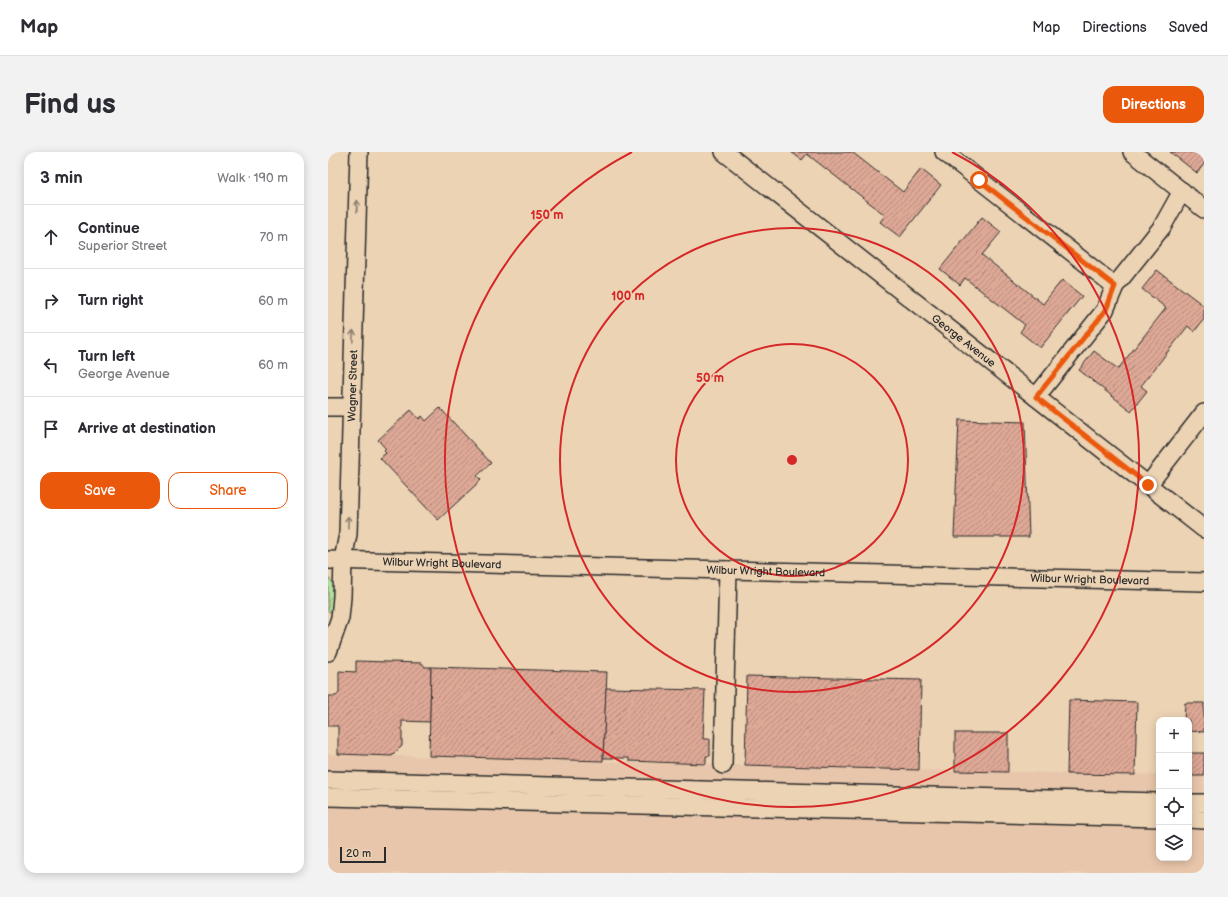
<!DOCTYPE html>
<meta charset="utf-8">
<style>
body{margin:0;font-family:"Balsamiq Sans",sans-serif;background:#f2f2f3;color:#2b2b33}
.controls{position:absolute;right:12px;bottom:12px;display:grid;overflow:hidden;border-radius:8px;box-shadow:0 2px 10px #0003}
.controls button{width:36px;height:36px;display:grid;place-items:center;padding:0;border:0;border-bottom:1px solid #e1e1e2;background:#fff;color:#2b2b33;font:20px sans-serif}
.scale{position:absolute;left:12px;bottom:10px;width:46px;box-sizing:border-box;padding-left:4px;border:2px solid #2b2b2b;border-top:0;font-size:11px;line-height:14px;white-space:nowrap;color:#2b2b2b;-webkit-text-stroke:3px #ecd3b4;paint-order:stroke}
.stop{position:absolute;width:12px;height:12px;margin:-9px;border:3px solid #ea580c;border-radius:50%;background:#fff}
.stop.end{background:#ea580c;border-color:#fff;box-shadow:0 1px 4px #0008}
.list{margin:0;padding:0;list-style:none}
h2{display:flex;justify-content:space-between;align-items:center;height:52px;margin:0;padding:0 16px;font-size:17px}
h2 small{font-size:13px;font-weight:400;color:#7c7c81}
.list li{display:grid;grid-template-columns:26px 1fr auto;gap:12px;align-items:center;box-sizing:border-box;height:64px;padding:0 16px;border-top:1px solid #e1e1e2}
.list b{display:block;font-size:15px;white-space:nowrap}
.list p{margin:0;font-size:13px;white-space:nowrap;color:#7c7c81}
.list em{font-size:13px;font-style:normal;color:#7c7c81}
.actions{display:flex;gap:8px;padding:12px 16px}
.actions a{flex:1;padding:9px 0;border:1px solid #ea580c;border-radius:12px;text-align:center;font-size:14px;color:#ea580c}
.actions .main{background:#ea580c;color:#fff}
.icon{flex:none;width:22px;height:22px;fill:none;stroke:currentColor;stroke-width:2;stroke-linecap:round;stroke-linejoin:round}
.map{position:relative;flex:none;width:876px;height:721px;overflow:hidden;border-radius:12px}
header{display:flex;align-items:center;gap:24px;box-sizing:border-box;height:56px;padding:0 20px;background:#fff;border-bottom:1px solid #e1e1e2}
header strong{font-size:19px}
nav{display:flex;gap:22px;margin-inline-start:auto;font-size:14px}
.intro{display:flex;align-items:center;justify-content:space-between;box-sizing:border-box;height:96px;padding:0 24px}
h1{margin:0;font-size:28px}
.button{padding:10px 18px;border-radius:12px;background:#ea580c;color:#fff;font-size:14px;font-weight:700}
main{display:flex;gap:24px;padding:0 24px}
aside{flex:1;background:#fff;border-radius:12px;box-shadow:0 2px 10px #0003}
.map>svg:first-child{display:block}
</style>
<header>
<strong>Map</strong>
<nav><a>Map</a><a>Directions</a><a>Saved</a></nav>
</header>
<div class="intro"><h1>Find us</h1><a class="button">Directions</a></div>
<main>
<aside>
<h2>3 min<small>Walk · 190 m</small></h2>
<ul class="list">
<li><svg class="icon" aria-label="ahead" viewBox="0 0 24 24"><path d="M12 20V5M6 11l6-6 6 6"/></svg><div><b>Continue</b><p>Superior Street</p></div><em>70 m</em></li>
<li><svg class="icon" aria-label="right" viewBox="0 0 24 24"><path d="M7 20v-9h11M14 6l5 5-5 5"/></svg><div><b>Turn right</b></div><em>60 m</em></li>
<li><svg class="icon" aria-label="left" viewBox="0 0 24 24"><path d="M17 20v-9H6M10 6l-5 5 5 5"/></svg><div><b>Turn left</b><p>George Avenue</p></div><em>60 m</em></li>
<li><svg class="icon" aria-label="arrive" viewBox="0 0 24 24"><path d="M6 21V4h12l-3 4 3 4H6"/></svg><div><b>Arrive at destination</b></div></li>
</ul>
<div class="actions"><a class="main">Save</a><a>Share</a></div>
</aside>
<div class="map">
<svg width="876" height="721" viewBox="0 0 876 721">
<defs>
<pattern id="grass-tufts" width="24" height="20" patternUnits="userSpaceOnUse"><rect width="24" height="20" fill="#b5e19f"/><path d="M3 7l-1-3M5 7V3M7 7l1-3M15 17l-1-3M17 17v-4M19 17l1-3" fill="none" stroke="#9cc189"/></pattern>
<pattern id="building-hatch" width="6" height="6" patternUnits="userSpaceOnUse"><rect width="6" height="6" fill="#dea896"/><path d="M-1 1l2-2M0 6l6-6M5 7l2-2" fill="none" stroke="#b4897b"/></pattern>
</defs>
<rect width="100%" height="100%" fill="#ecd3b4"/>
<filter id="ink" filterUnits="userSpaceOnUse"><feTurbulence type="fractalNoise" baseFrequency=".025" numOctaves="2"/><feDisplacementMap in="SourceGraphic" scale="8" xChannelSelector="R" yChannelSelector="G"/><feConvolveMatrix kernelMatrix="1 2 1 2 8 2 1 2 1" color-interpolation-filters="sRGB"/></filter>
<g filter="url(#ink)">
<path fill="#e8c6ab" d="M0,602L627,619L831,623V706H861V624H876V721H0Z"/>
<path fill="url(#grass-tufts)" stroke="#708665" d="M0,426C11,433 8,446 7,457L2,460L0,459Z"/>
<g fill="url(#building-hatch)" stroke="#2b2b2b">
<path d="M463,0H524L575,40L593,17L613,33L572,85L552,70L557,63L479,2L474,8Z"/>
<path d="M842,0H876V12L869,21Z"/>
<path d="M654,65L673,80L654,103L715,152L734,128L754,144L712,196L692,180L697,173L637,126L632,133L612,117Z"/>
<path d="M829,118L876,154V167L866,180L860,174L813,234L819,239L803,259L751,218L766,199L790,217L838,156L814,137Z"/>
<path d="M112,256L163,311L149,324L153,328L110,368L52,306L58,301L56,299L58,297L50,288L83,258L91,267L94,264L98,269Z"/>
<path d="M631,268L697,270L701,385H626Z"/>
<path d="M28,509L94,511L97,515H103L102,570L74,569V594L64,604L10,602V574H0V544H8L11,541V519L28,520Z"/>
<path d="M103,515L279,520L275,609L101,604Z"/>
<path d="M419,524L593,528L591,618L417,613Z"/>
<path d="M278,536L377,538L375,587H382V604H378V612L301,609V606H275Z"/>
<path d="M741,548L809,550L807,623L739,622Z"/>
<path d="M857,551H876V580L861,579V568H856Z"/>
<path d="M627,581H680V620L627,619Z"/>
<rect x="861" y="601" width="15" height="23"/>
</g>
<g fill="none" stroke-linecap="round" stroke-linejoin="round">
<g stroke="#2b2b2b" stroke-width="20">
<g id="minor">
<path id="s1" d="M396,0L876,377"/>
<path d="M616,0L787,134"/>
<path d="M804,0L876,57"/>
<path d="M708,245L777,158L787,134L834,75L854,39"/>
<path d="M0,255H23"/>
<path d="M820,333L876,261"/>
<path id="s2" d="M0,408L876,430"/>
<path id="s3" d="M0,500L12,466L14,445L15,408L20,382L31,0"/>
<path d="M395,613L400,418"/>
<path d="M0,628L831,650"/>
<path d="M0,645L831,666"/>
<path d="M861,651H876"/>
<path d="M861,667L876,668"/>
</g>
</g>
<use href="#minor" stroke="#ecd3b4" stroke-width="17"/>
</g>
<defs><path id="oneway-shaft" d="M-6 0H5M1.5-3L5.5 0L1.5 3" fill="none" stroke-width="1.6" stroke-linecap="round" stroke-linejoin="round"/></defs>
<g stroke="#8c7f70">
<use href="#oneway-shaft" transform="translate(29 54) rotate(-88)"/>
<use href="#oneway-shaft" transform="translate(25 184) rotate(-88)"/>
<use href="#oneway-shaft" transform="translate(20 370) rotate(-89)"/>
</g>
</g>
<g fill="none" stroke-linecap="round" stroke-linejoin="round" filter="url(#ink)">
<path stroke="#ea580c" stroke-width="5" d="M651,28L787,134L778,158L708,245L820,333"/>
</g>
<g fill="none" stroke="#d62828" stroke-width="2">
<circle cx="464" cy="308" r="116"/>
<circle cx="464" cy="308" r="232"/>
<path d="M624 0A347 347 0 1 1 304 0"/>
</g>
<g text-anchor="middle" stroke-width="3.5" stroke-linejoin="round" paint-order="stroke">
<g font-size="11" fill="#2b2b2b" stroke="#ecd3b4">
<text dy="4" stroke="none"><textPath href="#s1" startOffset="305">George Avenue</textPath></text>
<text dy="4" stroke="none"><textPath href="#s3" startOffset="269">Wagner Street</textPath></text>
<text dy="4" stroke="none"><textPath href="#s2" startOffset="114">Wilbur Wright Boulevard</textPath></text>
<text dy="4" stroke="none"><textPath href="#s2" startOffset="438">Wilbur Wright Boulevard</textPath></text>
<text dy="4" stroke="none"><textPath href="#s2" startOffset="762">Wilbur Wright Boulevard</textPath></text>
</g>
</g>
<circle cx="464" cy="308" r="6" fill="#d62828" stroke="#ecd3b4" stroke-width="2"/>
<g font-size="12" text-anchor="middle" font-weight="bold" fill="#d62828" stroke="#ecd3b4" stroke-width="3.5" stroke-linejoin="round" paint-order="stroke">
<text x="219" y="67">150 m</text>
<text x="300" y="148">100 m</text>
<text x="382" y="230">50 m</text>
</g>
</svg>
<div class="controls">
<button>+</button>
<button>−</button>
<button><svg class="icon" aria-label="locate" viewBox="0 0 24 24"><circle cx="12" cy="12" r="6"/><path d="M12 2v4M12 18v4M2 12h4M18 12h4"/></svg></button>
<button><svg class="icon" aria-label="layers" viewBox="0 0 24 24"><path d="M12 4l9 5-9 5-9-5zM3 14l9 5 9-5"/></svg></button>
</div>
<div class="scale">20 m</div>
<div class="stop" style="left:651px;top:28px"></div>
<div class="stop end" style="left:820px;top:333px"></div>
</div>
</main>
